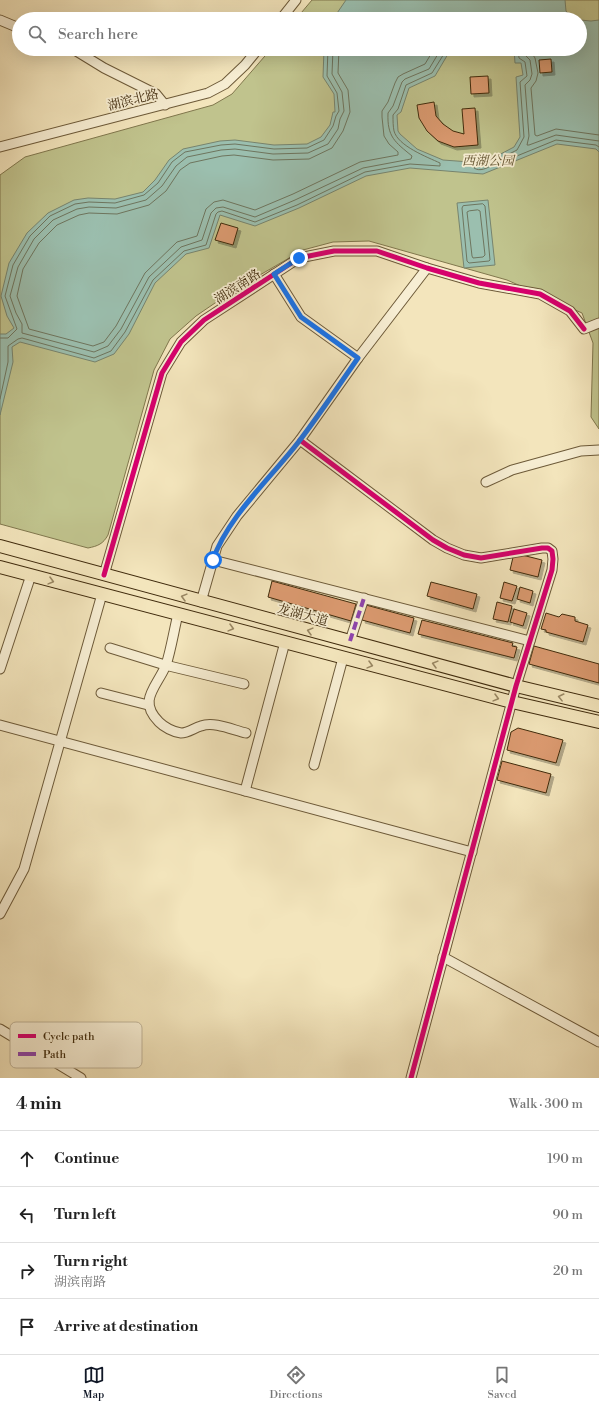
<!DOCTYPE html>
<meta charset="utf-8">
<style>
body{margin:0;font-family:"Libre Bodoni","Noto Serif SC",serif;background:#f6f6f6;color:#222}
.stop{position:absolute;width:12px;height:12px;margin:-9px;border:3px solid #1a73e8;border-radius:50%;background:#fff}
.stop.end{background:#1a73e8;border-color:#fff;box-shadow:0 1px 4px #0008}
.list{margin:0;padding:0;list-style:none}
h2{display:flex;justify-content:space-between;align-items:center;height:52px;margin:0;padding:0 16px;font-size:17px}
h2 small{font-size:13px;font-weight:400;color:#767676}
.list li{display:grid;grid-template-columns:26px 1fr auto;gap:12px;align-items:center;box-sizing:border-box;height:56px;padding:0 16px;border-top:1px solid #e0e0e0}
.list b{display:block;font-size:15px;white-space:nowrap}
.list p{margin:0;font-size:13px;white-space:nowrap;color:#767676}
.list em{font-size:13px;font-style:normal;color:#767676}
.icon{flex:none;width:22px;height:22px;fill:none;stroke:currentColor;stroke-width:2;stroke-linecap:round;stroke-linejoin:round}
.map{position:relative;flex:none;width:599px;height:1078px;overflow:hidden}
.search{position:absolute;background:#fff;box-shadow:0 4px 16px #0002;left:12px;right:12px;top:12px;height:44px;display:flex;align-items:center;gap:10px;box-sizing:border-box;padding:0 14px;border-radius:22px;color:#767676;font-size:15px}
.sheet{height:276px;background:#fff}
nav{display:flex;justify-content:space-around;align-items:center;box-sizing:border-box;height:56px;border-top:1px solid #e0e0e0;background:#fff;font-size:11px;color:#767676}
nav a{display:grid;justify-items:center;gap:2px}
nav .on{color:#111827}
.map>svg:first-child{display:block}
</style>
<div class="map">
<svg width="599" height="1078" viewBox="0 0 599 1078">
<defs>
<filter id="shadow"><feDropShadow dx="3" dy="3" stdDeviation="0" flood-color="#0004"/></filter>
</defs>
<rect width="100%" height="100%" fill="#f3e5bc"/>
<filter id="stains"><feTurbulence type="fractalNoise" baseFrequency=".005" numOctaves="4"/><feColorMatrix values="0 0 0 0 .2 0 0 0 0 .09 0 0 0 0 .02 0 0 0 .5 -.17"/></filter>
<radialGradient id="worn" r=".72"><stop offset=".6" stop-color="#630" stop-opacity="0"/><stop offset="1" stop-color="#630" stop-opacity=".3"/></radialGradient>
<path fill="#c0c38d" stroke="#80774d" d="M312,0H599V429L591,417L593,343L582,313L507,280L369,241L333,242L303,250L234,290L196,316L170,339L154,370L108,535C103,544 98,546 88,548L0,524V175L25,157L213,105L232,94L271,49H580V19H296Z"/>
<g fill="#9bbfaf" stroke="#77846e">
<path d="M346,0H565L566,11L573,19H333Z"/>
<path d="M580,20L591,21L599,20V152L596,149L557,144L483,174L410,168L366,176L299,208L255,226L220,215L209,248L186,254L155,283L129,334L114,354L95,362L20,342L12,347L13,362L0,415V334H6L14,328L7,316L1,296L9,263L27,233L48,213L74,200L88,198L115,199L143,192L155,180L169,160L183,149L220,141L235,140L274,145L307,144L321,137L330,125L333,112H335L334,94L323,77L324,49H451L435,76L409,88L401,112L397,115L398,131L400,134L417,149L443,160L470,162L495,157L514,147L520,137L516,77L523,75L521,63H515L514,49H580Z"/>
<path d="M488,200L495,265L464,268L457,203Z"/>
</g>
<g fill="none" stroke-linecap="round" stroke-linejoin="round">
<g stroke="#6e755e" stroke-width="1">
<path d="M333,49L332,74L342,92L344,111L340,119L338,129L328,144L308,153L273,154L235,149L221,150L187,157L176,166L162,186L146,200L116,208L89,207L77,209L53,220L34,239L18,267L10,296L16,313L22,324V333L94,352L108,346L121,329L149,277L181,247L202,240L211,213L216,208L223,207L255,217L295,200L363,168L411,159L412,156C395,142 387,137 388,113L393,106L402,82L405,79L429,69L441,49"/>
<path d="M339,49L338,73L348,90L350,112L343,131L332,148L309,159L273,160L234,155L222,156L190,163L180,170L166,191L149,205L117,214L89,213L79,215L57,225L39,243L23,269L17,296L29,329L93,346L104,342L116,326L145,273L177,242L197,236L206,209L214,202L223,200L255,210L293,194L360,162L398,155V152L389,144L384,136L382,117V111L388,102L395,83L398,77L403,74L425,64L434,49"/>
<path d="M518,49L519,58L525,62L527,76L520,82L524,137L517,150L505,156L504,159L507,160L556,140L596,145L599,147"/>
<path d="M523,49L524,54L530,60L532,74L530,80L525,85L529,136L527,145H529L556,135L599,141"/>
<path d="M529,49L535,58L538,73L536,81L531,88L535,135L537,136L556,129L599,135"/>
<path d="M491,162L493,163V165C487,168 480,172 474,168L475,165Z"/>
<path d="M483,204L485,206L490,260L489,261L469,263L467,261L462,208L463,206Z"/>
<path d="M478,210L480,211L485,255L483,257L473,258L472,256L467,212L469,211Z"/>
<path d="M0,338H8L17,329L5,296L13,265L30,236L50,216L75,204L89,202L115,203L144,195L158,183L172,162L185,152L221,145L235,144L274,149L307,148L324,140L333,126L336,116L339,111L337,93L327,76L328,49"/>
<path d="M0,399L8,362V346L18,339L22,338L94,358L111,351L125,332L153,280L184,251L206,245L216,214L218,212L222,211L255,222L297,205L365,172L410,164L440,166V163C427,157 398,146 394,131C393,126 393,121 393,115L398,109L406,85L432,73L447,49"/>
</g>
</g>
<g fill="#db9a6f" stroke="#402b0d" filter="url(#shadow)">
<path d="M551,59L552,72L540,73L539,60Z"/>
<path d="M488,76L489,93L471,94L470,77Z"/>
<path d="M434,102L436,116L443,124L453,131L464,134L462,109L475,108L478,145L454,147L438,141L427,131L419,118L417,105Z"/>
<path d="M221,223L238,228L233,245L215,240Z"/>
<path d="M514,553L542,560L538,577L510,570Z"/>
<path d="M272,581L356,604L351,621L268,597Z"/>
<path d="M431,582L477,594L473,609L427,596Z"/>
<path d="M504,582L517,586L512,601L500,598Z"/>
<path d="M520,587L533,591L530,603L517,599Z"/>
<path d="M497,602L512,606L508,622L493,619Z"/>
<path d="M366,605L414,618L410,633L362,620Z"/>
<path d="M514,609L527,613L523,626L510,622Z"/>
<path d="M546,613L559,617L562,614L575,617V621L588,625L583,642L546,632V630L541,629Z"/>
<path d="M422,620L513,643L512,646L517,647L514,658L418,634Z"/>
<path d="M534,646L599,664V683L529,664Z"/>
<path d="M518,728L563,740L556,763L507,750L511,732Z"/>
<path d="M502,761L551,774L546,793L497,780Z"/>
</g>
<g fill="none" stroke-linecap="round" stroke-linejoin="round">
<g stroke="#6d5a39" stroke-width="11">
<g id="minor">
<path d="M281,19L296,0"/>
<path d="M0,20L19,28"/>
<path d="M73,49L104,68L156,94L165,105"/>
<path d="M0,147L208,93L225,84L245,65L258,49"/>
<path d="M274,274L301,317L358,358"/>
<path d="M300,440L433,540L447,548L464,555L481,558L542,548H548L552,551L553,559L552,570L516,686L411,1078"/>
<path d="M486,482L512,470L581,451L599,450"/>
<path d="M213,560L530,641"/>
<path d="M104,575L162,373L181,342L204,320L299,258L334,251H377L427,268L479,283L540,294L570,311L584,329L599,323"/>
<path d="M201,602L217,546L237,516L300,440L358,358L427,268"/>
<path d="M178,614C174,630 171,650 166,665C157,687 137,700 159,722C164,727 173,732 181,733C188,733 194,728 201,726C214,721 233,730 246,733"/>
<path d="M350,641L364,598"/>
<path d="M110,648L165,665L244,684"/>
<path d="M0,669L31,575"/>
<path d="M101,693L148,705"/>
<path d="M0,725L472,852"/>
<path d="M314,765L343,658"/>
<path d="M245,791L285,642"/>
<path d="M0,914L24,869L102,594"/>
<path d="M443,957L599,1042"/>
<path d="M0,1029L81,1078"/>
</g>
</g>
<g stroke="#402b0d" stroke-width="14">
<g id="major">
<path d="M0,546L516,686L599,706"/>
<path d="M0,567L512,702L599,722"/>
</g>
</g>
<use href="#minor" stroke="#f7eed3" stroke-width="9"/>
<use href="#major" stroke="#f3e5bc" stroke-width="12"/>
<path stroke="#8e44ad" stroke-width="4" stroke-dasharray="8 4" stroke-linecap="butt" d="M350,641L364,598"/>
<g stroke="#f7eed3" stroke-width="8">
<g id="cycleway">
<path d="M300,440L433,540L447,548L464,555L481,558L542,548H548L552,551L553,559L552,570L516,686L411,1078"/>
<path d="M104,575L162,373L181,342L204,320L299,258L334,251H377L427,268L479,283L540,294L570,311L584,329"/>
</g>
</g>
<use href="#cycleway" stroke="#d6006c" stroke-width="5"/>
</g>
<defs><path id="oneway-chevron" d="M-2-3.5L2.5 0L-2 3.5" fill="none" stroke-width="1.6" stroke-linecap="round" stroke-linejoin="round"/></defs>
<g stroke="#9a8864">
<use href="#oneway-chevron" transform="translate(51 581) rotate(15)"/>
<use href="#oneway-chevron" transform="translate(184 597) rotate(-165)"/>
<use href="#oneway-chevron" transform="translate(231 628) rotate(15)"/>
<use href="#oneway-chevron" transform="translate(310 631) rotate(-165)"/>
<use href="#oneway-chevron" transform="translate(435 664) rotate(-165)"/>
<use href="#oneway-chevron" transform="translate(370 665) rotate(15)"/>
<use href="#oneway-chevron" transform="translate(561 697) rotate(-166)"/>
<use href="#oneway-chevron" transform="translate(496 698) rotate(15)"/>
</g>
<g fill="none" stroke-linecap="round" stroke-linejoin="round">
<path stroke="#1a73e8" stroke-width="5" d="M213,560C227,517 273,476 300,440C320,414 339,385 358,358L301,317L274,274L299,258"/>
</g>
<g text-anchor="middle" stroke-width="3.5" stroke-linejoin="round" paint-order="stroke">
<g font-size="13" fill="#402b0d" stroke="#f7eed3">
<text transform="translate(133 99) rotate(-14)" y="5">湖滨北路</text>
<text transform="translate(237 286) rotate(-33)" y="5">湖滨南路</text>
<text transform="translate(303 614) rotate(15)" y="5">龙湖大道</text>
</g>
<g font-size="13" font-style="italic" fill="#60512d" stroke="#f7eed3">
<text x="488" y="165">西湖公园</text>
</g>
</g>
<rect x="10" y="1022" width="132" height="46" rx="6" fill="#f7eed3" stroke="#c0b498" stroke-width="1"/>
<rect x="18" y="1034" width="18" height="4" fill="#d6006c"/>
<rect x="18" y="1052" width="18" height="4" fill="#8e44ad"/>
<g font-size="11" fill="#402b0d">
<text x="43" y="1040">Cycle path</text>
<text x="43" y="1058">Path</text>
</g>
<rect width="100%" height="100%" filter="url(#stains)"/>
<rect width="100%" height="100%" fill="url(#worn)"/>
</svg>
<div class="stop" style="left:213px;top:560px"></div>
<div class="stop end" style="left:299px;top:258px"></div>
<div class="search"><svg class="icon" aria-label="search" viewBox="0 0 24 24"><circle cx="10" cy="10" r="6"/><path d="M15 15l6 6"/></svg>Search here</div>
</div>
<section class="sheet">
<h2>4 min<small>Walk · 300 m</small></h2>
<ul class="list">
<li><svg class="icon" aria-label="ahead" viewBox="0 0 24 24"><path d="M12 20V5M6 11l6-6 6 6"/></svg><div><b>Continue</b></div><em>190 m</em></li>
<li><svg class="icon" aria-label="left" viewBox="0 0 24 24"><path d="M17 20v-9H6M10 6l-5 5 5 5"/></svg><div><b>Turn left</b></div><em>90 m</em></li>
<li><svg class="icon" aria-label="right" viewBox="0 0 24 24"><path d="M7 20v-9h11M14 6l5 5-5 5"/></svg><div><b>Turn right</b><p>湖滨南路</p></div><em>20 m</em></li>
<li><svg class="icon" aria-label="arrive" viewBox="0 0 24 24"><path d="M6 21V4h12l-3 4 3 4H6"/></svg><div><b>Arrive at destination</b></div></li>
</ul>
</section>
<nav>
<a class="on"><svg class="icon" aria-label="map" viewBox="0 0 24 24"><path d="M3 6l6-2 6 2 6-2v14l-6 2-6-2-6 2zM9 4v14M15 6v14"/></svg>Map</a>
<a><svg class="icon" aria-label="directions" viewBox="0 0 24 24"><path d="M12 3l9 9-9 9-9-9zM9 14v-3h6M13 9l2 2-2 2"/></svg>Directions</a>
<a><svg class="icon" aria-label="saved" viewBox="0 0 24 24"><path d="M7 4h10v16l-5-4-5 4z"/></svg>Saved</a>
</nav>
